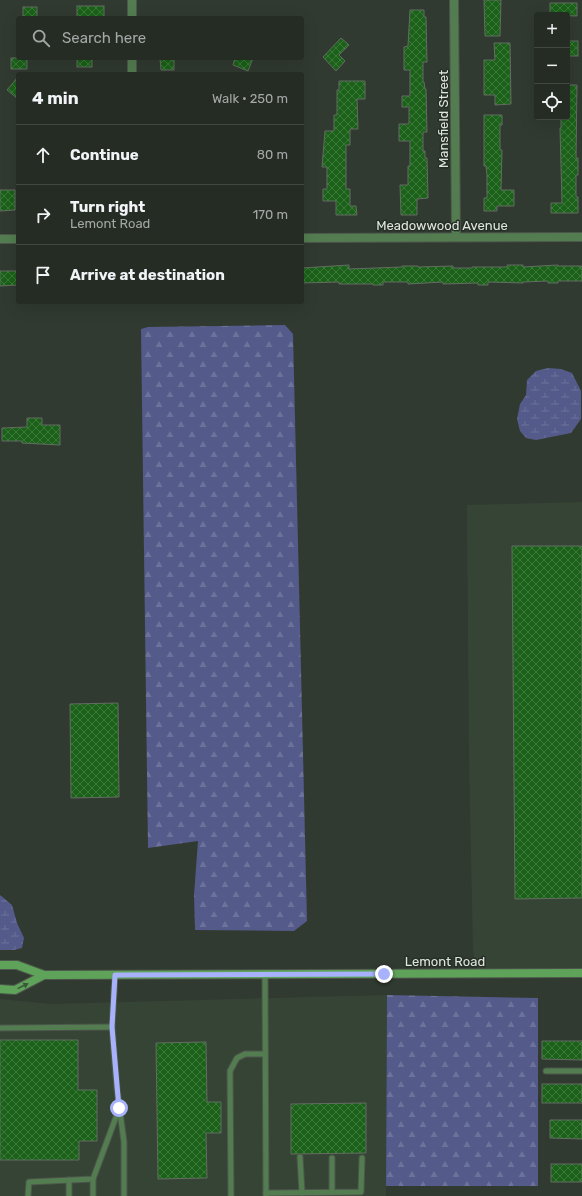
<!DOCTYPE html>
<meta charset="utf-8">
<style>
body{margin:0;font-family:Rubik,sans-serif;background:#2d342c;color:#f1f3f6}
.controls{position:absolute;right:12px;top:12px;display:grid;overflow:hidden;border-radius:4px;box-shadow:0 4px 16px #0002}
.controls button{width:36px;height:36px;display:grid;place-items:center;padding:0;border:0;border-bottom:1px solid #424841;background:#252c24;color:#f1f3f6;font:20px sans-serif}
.stop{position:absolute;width:12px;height:12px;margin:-9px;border:3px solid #a7b1fc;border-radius:50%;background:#fff}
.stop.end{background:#a7b1fc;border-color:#fff;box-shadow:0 1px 4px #0008}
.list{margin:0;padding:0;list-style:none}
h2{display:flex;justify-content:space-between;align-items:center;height:52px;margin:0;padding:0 16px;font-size:17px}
h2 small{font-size:13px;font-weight:400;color:#a3a7a6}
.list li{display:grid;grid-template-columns:26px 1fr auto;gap:12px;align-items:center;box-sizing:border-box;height:60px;padding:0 16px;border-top:1px solid #424841}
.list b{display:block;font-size:15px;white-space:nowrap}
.list p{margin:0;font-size:13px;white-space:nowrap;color:#a3a7a6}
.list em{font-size:13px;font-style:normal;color:#a3a7a6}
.icon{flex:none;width:22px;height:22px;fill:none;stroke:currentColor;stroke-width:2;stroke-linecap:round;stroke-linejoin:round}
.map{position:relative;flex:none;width:582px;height:1196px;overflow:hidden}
.search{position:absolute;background:#252c24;box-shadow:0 4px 16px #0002;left:16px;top:16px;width:288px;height:44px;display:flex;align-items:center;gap:10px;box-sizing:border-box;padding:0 14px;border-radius:4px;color:#a3a7a6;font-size:15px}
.panel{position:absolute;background:#252c24;box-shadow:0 4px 16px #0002;left:16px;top:72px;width:288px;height:232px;border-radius:4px}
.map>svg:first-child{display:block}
</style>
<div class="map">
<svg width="582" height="1196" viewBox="0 0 582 1196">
<defs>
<pattern id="forest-firs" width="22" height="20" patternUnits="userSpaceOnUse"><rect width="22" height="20" fill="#545a8a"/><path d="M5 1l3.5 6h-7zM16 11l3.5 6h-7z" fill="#6c729a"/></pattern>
<pattern id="wetland-marsh" width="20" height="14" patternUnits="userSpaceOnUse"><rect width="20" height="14" fill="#545a8a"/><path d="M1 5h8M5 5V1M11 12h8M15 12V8" fill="none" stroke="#6c729a"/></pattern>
<pattern id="building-cross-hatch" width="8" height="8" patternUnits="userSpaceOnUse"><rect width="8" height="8" fill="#1b6119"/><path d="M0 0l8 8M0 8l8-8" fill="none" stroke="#3c783a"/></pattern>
</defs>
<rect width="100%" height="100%" fill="#313a30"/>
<g fill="#364435">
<path d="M582,502V973H476L473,949L469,757L467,505Z"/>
<path d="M387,995L386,1196H0V999L51,1004Z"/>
</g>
<g fill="url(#forest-firs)">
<path d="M285,325L293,334L307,921L294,931L195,930L194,895L198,841L148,848L141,329L148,327Z"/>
<path d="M387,995L538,998V1186H386Z"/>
</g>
<g fill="url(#wetland-marsh)">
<path d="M548,368L561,369L572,373L581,391V419L571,433L536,440L526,438L520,431L517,419L520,404L526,395L527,380L536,371Z"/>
<path d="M0,895L12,905L17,923L24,938L22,948L14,950H0Z"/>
</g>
<g fill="url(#building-cross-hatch)" stroke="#636d62">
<path d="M484,0H501L500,36H485Z"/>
<path d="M550,3H577V16L550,15Z"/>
<rect x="77" y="6" width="27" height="12"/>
<rect x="23" y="7" width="14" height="11"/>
<path d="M410,10H424V17H426L427,62H423V82H424L425,89H426L427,132H423V151H425V158H427L428,198L417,199V215H401L400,185H408V166H410V141H399V124H409V107H402V96H410V70H404V47L408,46Z"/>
<path d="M341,38L349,45L339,55L345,61L336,71L323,57Z"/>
<rect x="567" y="41" width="11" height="15"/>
<path d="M494,43H510L511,104L495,105V95H484V60H495Z"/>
<rect x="11" y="58" width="16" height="11"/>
<rect x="77" y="58" width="15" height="9"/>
<path d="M160,58H174V70H161Z"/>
<path d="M235,58H253L248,71L233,65Z"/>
<path d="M18,77V99L7,90Z"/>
<path d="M339,81H365V99H357L358,129H350V145H346V189H350V206H356L357,215H336V201H323V189H327V167H322L325,131H334V115H337V90H339Z"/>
<path d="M567,85H577L576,158H578V175H576V197H578V213H551V203H562L560,128H561V117H567Z"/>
<path d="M484,115H502V125H500V150H502L501,190H514V206H497V211H484V198H487V175L486,166H484Z"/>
<path d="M0,190H15V210L0,211Z"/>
<path d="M349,265V269L402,267V266H418V267L453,266V268H472V267H507V265H523V267L558,265V266H582V281H558V283H548V281L523,282V283L488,282V285H478V283L443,284V282L408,284V282H383V285H373V284H339V282L302,283V268Z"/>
<path d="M0,271H18V285L0,286Z"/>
<path d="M27,418H42V425H60V445L22,443V441H2V428L27,427Z"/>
<path d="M512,546H582V898L515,899Z"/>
<path d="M118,703L119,797L71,798L70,704Z"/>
<path d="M0,1040H78V1090H97V1141H79V1160H0Z"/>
<path d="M542,1041H582V1060L542,1059Z"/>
<path d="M206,1042L207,1102H221V1133H206L207,1178L158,1179L156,1043Z"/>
<rect x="542" y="1084" width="40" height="19"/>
<path d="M366,1103V1153L291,1154V1104Z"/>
<path d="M550,1120H582V1139L550,1138Z"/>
<rect x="551" y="1164" width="31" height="18"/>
</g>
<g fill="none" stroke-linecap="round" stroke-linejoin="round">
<g stroke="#4d564c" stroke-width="7">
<g id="lane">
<path d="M265,974L266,1196"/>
<path d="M115,975L112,1027L117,1089L124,1142V1196"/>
<path d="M0,1028L112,1027"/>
<path d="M546,1071H582"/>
<path d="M300,1157L302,1193"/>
<path d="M332,1158V1192"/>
<path d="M69,1180V1196"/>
<path d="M266,1193L361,1192L362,1158"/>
<path d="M28,1196L29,1182L93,1179L119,1109"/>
<path d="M93,1196V1179"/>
<path d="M231,1196L230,1071L237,1058L245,1054H265"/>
</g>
</g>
<g stroke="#4d564c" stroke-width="10">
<g id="street">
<path d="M132,0V18"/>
<path d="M454,0L456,237"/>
<path d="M132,58V74"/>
<path d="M302,238L582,237"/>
<path d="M0,239H18"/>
</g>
</g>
<g stroke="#4d564c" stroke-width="10">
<g id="secondary">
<path d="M0,965H17L44,975L582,973"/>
<path d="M0,989L15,990L44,975"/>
</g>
</g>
<use href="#lane" stroke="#537d50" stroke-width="5"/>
<use href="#street" stroke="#537d50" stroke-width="8"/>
<use href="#secondary" stroke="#5fa35a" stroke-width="8"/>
</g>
<defs><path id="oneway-solid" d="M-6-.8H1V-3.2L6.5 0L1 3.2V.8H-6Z"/></defs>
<use fill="#3b5838" href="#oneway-solid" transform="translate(23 986) rotate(-26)"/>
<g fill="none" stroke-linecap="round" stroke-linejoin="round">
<path stroke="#a7b1fc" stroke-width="5" d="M119,1108L112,1027L115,975L384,974"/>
</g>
<g text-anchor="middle" stroke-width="3" stroke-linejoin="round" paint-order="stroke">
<g font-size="13" fill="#e0e6df" stroke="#273026">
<text transform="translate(443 119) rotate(-90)" y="5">Mansfield Street</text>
<text x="442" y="230">Meadowwood Avenue</text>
<text x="445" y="966">Lemont Road</text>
</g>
</g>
</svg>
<div class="controls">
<button>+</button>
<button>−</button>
<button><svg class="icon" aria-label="locate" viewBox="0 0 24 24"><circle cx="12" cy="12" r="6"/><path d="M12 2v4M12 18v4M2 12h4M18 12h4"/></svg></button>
</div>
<div class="stop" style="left:119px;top:1108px"></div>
<div class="stop end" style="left:384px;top:974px"></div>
<div class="search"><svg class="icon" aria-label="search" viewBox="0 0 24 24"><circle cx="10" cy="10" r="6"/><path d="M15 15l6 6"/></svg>Search here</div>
<section class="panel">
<h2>4 min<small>Walk · 250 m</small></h2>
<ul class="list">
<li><svg class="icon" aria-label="ahead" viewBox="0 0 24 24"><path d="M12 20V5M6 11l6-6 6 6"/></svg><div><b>Continue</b></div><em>80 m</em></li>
<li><svg class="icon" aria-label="right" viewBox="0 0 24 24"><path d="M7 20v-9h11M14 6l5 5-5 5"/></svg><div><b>Turn right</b><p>Lemont Road</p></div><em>170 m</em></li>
<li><svg class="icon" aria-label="arrive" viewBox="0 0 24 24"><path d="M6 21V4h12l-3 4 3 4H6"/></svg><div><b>Arrive at destination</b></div></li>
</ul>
</section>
</div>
